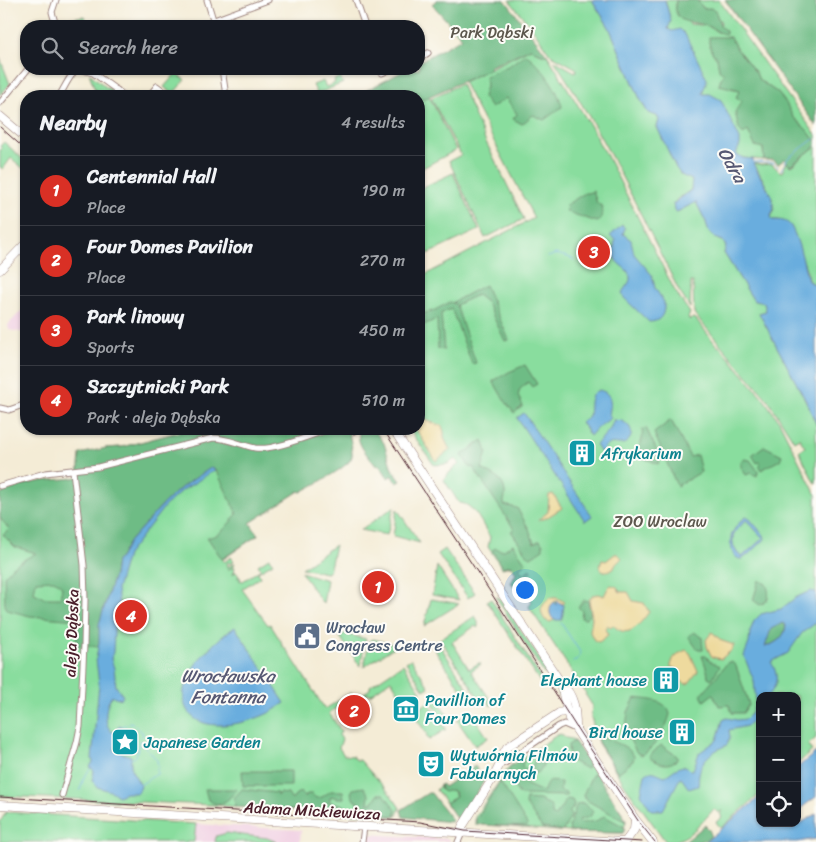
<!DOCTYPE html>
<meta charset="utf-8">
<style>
body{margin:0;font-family:Sriracha,sans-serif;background:#20242c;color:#f1f3f6}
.controls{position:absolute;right:15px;bottom:15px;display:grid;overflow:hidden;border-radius:10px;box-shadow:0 1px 4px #0004}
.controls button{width:45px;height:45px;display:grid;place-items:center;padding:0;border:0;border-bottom:1px solid #363941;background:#171b24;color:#f1f3f6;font:25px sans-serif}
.you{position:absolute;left:524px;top:589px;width:18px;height:18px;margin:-12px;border:4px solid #fff;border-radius:50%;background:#1a73e8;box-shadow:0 0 0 8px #1a73e833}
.badge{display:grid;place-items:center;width:32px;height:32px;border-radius:50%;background:#d93025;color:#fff;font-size:16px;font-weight:700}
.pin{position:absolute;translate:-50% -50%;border:2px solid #fff;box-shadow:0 1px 5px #0006}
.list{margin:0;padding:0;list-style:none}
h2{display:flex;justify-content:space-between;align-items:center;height:65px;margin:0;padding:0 20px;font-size:21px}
h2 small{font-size:16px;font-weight:400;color:#9ea1a6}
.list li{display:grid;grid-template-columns:32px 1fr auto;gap:15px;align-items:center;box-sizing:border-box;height:70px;padding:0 20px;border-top:1px solid #363941}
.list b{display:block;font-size:19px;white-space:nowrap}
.list p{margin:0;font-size:16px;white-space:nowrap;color:#9ea1a6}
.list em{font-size:16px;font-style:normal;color:#9ea1a6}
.icon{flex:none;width:28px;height:28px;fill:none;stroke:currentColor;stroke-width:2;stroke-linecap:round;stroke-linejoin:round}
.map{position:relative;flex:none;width:816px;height:842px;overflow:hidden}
.search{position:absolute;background:#171b24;box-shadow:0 1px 4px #0004;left:20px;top:20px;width:405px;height:55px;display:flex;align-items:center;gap:12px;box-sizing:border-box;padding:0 18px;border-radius:20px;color:#9ea1a6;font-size:19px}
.panel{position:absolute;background:#171b24;box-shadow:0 1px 4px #0004;left:20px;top:90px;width:405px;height:345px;border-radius:20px}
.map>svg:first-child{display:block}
</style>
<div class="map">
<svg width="816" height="842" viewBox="0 0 816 842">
<rect width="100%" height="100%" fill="#fdfcf7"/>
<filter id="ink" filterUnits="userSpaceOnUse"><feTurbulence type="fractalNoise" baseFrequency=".02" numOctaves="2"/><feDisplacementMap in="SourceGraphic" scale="10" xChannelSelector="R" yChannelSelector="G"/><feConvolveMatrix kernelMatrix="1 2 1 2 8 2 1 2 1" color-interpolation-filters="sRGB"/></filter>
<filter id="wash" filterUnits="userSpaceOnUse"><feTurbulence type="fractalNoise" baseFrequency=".0096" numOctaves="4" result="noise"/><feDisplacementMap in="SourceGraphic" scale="20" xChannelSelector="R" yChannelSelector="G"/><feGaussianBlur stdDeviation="1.12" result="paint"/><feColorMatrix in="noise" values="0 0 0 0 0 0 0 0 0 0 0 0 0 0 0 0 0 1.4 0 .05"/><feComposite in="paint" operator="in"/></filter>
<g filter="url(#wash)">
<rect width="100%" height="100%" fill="#f4ecd6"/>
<g fill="#f1d0e3">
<path d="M24,308L26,311V333L9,330L8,325Z"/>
<path d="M196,824L301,830L300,842H194Z"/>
<path d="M366,834L449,839L450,841L365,842Z"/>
</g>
<g fill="#89dd9e" stroke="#6a7e64">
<path d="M509,0H592L609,27L640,99L648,113L657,116L659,120L657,127L669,152L693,180L691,190L676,200L677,212L696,202L706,222L708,230L715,238L723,241L726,247L724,253L754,301H760L764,303L767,311L759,313L808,405L816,424V483L814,482L799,451L805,447L799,438L794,441L768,400L696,316L694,313L693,282H691L690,308L679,291C640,213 603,133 554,60L575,72L577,69L550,54L532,28Z"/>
<path d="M665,0H676L675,5L690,24L708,26L719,33L721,22L710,8L705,9L697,1L719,0L816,135V142L807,130L793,117L778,93L759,80L756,73L737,49L730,37L709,43L713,54L717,57L719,69L724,75L729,88L740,90L748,131L752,138L763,148L764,160L743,158L736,154L737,150L721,100L703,94V90L671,31L668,29L670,17Z"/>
<path d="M84,16L89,26H61L59,20Z"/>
<path d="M531,48L534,51L548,56L593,130L601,147L604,150L675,291L690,313L688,318L690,320L693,318L696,319L717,346L720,347L763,398L779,421L816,495V738L808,745L812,751L797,764V696H760V794L721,828L716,822L722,817L720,814L723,810L718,813L714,809C701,823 688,842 666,842L626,787L598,743L591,717L592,705L585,694L586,693L529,607L532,601L528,595L522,599L511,582L516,573L512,566L502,568L488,547L490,537L488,534C481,522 473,503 459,503L444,480L449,473L459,464L455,459L447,464L434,465L409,429H419V278L534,218L463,82Z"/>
<path d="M0,58L10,84L0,95Z"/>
<path d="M89,73L107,88L111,89L113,92L94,96L95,90Z"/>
<path d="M176,73L185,80L173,94L164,87Z"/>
<path d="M340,77L343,83L317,94L313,85L323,81L326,87L335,83L334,80Z"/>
<path d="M461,84L486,142L524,219L485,238L449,161L461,155L431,98Z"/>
<path d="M429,96L456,150L419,170V101Z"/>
<path d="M4,142L26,162V167L24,169L11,158L3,169L0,167V150L2,149L0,146Z"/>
<path d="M816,146V285L808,281L807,272L791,226L778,220H772L771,218L774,209L771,195L754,163L761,165L772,164L779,171L782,172L787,162L791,166Z"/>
<path d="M453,173L479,230L419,258V189Z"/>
<path d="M190,429L349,431L352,455L348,463L301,492L299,491L250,523L258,535L222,560L224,562L231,557L234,561L230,564L228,562L227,563L228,565L227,567L235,563L233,567L228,569L235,567L233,575L235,571L239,576L237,578L240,577L241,579L239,580L243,581L261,569L258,565L269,558L273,563L258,572L260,577L242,589L268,625L270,624L282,643L281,644L289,653L325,709L351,693L354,696L329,713L341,731L339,735L342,739L339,748L344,755L353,756L356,760H360C373,776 389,790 400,808L396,817L212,805L0,796V494L26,484L43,481L67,480L105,469V448L122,447Z"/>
<path d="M394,507L387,535L360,530Z"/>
<path d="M397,509L420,543L393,536Z"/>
<path d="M335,545L329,572L326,573L302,568Z"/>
<path d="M445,549L475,593L468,598L438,554Z"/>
<path d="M437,566L459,600L432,595Z"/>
<path d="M301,572L327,580L323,604Z"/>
<path d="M496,597L500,598L554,681L562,696H560L546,673L544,674Z"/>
<path d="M431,599L455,603L459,604L424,626Z"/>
<path d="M491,599L541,678L543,683L542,685L487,601Z"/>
<path d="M475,616L478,621V627L477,628L475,626L452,642L469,669L479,663L481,664L471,671L493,704L491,706L483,695L481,697L484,701L482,703L480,700L440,639Z"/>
<path d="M339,630L341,633L366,639L360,666L336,631Z"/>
<path d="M373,639L397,645L364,667L369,641Z"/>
<path d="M437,641L472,695L470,696L465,695L432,645Z"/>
<path d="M411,659L429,687L424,690L406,662Z"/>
<path d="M403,664L421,692L420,693L418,691L414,693L415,695L414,697L412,695L404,701L391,680L370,695L368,693L365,695L364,693L370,689V686Z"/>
<path d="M435,697L451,720L446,723L430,700Z"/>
<path d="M428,702L446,729L429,740L426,735L427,734L413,714Z"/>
<path d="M470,711L488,738L475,746L457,720Z"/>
<path d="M561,734L566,738L572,739L622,813L626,821L623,833L570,832L475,824V817L509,767L557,735Z"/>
<path d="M440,785L441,790H452L456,797L446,803L436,790Z"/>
<path d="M6,812L196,824L194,842H0V822Z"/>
<path d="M227,833L267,838L277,842H215L216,836Z"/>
</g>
<g fill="#6ebc85" stroke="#5c6e58" fill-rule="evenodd">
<path d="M437,0H505L548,56L534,51L531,48L489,67L490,69L419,101V96H356L407,69H419V62L462,38L432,4Z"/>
<path d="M676,0H697L704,9L710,8L715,10L721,27L726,31V34C719,34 715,29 708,26C692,20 672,27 676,0Z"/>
<path d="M725,0H816V126Z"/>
<path d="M709,37H730L737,49L756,73L759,80L778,93L786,103L793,117L807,130L816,142V146L790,166L785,159L778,164L773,160H764L763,148L755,146L748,131L743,134L739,129L735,112L742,101L736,97L740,90L719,85L721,78L724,75L719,69L717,57L713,54L709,43Z"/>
<path d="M525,54C539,62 559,90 562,107L544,120L533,115L522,124L513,119L517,114L506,98L491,108L483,97L486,86L485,76L510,65Z"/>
<path d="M593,191L597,203L603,207L601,220L597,222L567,212L566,205L585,193H588Z"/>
<path d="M485,285L509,340L505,341L487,303L477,295L456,305L476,363L472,364L451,308L441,314L444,350L438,349L437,319L419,327V315L435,310L450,302L455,304L453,302Z"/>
<path d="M525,365L537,384L532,387L528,382L520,389L518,396L523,406L514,413L503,398L493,381L509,372Z"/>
<path d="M671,420L690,457L697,455L701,472L677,486L654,433Z"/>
<path d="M646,428L661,459L658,464L634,454V451C642,446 643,438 642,429Z"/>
<path d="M190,429H348L352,447H351C352,451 353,455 351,459C345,469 312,486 301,492L299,491L250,523L258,535L222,559L207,537C220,538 229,523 237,514L216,470L212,468L182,487L164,503L129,542L120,558L116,562L114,575L101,618L99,647L76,645L78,620L30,616L7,610L5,607L4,576L13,566L36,553L15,547L3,535L9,529L0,518V494C14,489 27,483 42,481C54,479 66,480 78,477L80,454L106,448L122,447ZM53,580L58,582L62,587L60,598H43L41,596L34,593L36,581Z"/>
<path d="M362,429H373L384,443L392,469L401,481L397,483L392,475L388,478L380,465L376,466C369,456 351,440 362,429Z"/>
<path d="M483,440L487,452L482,469C491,474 504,479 505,492C506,497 503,501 504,505L517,508L529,529L534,543L540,540L543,544V549L531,557L528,556L511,531L514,529L473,467L470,468L462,455Z"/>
<path d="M764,446L782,455L780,460L761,470L759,466L761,464L759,462L757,463L752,455Z"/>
<path d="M745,459L750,460L758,471L757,476L751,473L746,475L741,467V462Z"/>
<path d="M513,544L526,563L519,568L523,574L530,569L532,572L521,580L523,583L522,586L528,594L522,598L511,582L516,573L511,565L503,567L492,550L496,548L500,550H504Z"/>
<path d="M759,580L766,584C770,593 770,601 760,605L753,600Z"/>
<path d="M584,600L588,601L591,612L588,617L585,619L581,618L582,611L578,607Z"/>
<path d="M785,623C788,636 775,644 764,647C768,635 770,626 785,623Z"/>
<path d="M694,632L702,637L703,650H698L688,636Z"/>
<path d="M702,656H706L710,661L720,666L712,679L708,677L707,670Z"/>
<path d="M728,662H732L736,666L749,704L743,713H732L729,705L719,706L713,694L704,701L701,695Z"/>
<path d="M635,698C648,700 666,699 670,714C667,728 655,748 642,755L637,753L627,735H625L628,712Z"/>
<path d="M594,728H597C606,745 625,740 634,756L633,761L618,773L598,742Z"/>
<path d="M574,741L589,762L587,769L569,760L568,745Z"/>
<path d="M661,745L677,756V760C667,767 660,764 650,758L649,756Z"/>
<path d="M523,757L524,760L522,766L527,770L531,769L535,760L544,762L540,772L526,775L524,780L527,785L543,792L548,781L561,782L560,790L562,792L566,793L567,796L520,795C513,786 508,778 509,767Z"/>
<path d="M475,766L484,781L463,816L457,819L446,803L456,797L455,793L452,790L444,792L441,790L440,785L442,784L444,787Z"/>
<path d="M242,771H291V786H243Z"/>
<path d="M596,773L622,813L626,822L586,800L583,795L592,775Z"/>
<path d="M499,783H501L528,826L527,827L481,825L476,822V820Z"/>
<path d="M364,787L369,795L368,804L373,802L378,794H384L396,810L395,816L359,814L357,808L359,802L354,800L351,793L353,789Z"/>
<path d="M205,789H235L237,790C228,800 221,809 208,800Z"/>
<path d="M242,789L277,793V796L279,793L288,794L291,799H293L296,794L300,792L305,798L307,794H312L316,798L322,797L331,791H343L344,798H337L331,796L329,802C337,803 345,804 350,811L348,813L235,807L234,798Z"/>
<path d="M428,793H431L452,820L451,822L403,817L401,810Z"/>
<path d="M526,799L540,800L545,803L549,804L552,809V814L555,816L567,799L572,800L574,804L573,808L570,811L571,816L563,831L542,828L525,803Z"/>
<path d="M583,803L593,811L590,817L579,820L581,823L596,821L604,816L623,826L625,829L623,833L570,832L569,826L577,804Z"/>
<path d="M705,825C722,842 696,842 685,842Z"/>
</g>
<g fill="#eeda9e" stroke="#9c7c64">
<path d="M425,420L442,426L444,432V438L450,450L436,461L416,429H419V421L420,423Z"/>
<path d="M553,494L562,508L546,518L538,520L548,512L549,495Z"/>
<path d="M615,554H618L622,558L615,565L613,569L610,571H602L600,567L602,560L606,561Z"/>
<path d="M611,585L617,587L620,592H628L633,601L644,603L649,612C640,624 628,641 613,625L610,627L607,625L605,629L608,635L599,642L594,640L590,632L592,618L589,600L593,595L599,594L604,596L608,588Z"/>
<path d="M549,598H557L565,602L563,604L555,601L552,605L550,613L554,620L550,622L545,620C538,610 542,606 549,598Z"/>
<path d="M712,632L722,641L734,645L732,650L721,659L712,657L707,647L706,640Z"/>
<path d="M686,650L690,653L698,671L689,683L686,684L681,681L677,669L671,667V665L674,657H676L678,654Z"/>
</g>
<g fill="#69adde" stroke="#5a6684" fill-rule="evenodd">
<path d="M592,0H665L671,21L668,29L672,31L680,29L685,34L707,79C707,85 702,89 703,94H710L721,100L740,139V145L736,154L743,158L753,159L754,165L771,195L774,209L771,215L772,220C777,220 784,220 788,223C796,228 806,271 808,281L816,285V424L808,405L759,313L766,311L764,303L760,301H754L724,253L726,247L723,241L715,238L708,230L706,222L696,202L677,212L674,210L673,204L691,190L692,180L681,175L676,168L657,127L659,120L657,116L648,113L640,99L609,27Z"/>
<path d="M622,225L625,228L623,234L631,240L634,254L652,275L655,288L664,302C665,314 661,322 649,322L624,298L622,293C624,288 630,283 630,279C631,268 616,266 614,256C612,251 615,245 615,240L610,236Z"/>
<path d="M599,390C613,393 611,404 609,415L611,418L596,429L590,436L581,422L589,416C591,405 587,395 599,390Z"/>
<path d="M524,413L592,516L585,521L517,418Z"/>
<path d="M614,419L617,421L618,420C627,421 637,432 628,441C619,450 610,435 601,453L596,445L610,429Z"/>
<path d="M212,467L215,470L183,490L165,506L127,555L117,590L119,603L115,616L113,652L111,659L114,668L116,686L123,696L121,699L112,696C105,705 103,724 112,732L116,731L119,726H122V737L114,749L115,751L120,750L122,753L131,756V769L141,786L138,793H126L118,796L113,792L97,787L92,780L94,771L90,767L93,762L92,759L99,684L96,659L99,642V624L114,575L116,561L120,558L129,542L164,503L182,487Z"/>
<path d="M747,516L764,535L765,539C763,542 744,559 742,559C731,560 729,541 732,534C734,528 742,519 747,516ZM746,520L763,538L742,557C734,552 730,540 735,532C738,528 743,524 746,520Z"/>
<path d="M810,591L816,592V623L802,633L788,653L771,662C779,675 778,685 768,696H760V716L747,726L729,730L730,737L727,745C713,751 702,758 699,774C698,778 699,782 698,786L689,789L682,779L680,778L663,810H651L641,794L645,775C653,768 657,774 665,776C673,772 676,766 686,766L690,770H693L699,753L717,740L723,720L727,718L737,720L746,719L752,713L756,703L754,681L744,656L749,643L750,632L754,621L761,614L781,609L795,598ZM783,623L786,625C785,638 776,643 765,647L771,629Z"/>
<path d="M556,601L564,605L562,620H554C548,614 549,607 554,602L557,605Z"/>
<path d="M235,627L285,703C277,708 270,713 262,716C243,724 200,734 187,710C171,680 213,642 235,627Z"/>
<path d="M816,752V797L797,811V768Z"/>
<path d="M760,797V823H784L787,828L791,829L816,814V839L797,842H705Z"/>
</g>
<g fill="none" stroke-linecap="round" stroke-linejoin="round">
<g stroke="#69adde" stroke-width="1">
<path d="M752,162L774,163L781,170L788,158L814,139"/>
<path d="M548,257L556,254C562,256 569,256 574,260"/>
<path d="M561,623L580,652L579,658L573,662"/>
<path d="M128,724L131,722L133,724"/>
<path d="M122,726L126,725"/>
<path d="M135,726L143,733L138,747"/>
<path d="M141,742L150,752"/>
<path d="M151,753L157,760L158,767"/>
<path d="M136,756L138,748"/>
<path d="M131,759L135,757"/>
<path d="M150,778L157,774V769"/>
<path d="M140,785L149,779"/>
<path d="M80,790L84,777L91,768"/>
</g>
</g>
</g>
<g filter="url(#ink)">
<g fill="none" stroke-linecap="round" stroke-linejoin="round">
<g stroke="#9f8680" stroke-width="7">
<g id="street">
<path d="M207,0L215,26"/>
<path d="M356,0L365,26"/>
<path d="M214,20L268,0"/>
<path d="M56,26L52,12L56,0"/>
<path d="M419,59L428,53"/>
<path d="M79,69L93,73L125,96"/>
<path d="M222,69L226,96"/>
<path d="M380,69L382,73L391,69"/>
<path d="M59,96C64,89 71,72 78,69"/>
<path d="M113,96L117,90"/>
<path d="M149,96L157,86L165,92"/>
<path d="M161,96L165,92L170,96"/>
<path d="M0,103L28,69"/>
<path d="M0,408L9,410L26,404"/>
<path d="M350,429L354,431V429"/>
<path d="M0,486L45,473L98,467L213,438C228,438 240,445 255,448C273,451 312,435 330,429"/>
<path d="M500,764L505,763L559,726L564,724L573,728"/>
<path d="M62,795L77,742L80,727L84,645L85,600L84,565L73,471"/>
<path d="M362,842L364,827"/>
<path d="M458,842L462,833"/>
</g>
</g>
<g stroke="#9f8680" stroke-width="9">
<g id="secondary">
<path d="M0,116L26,138"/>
<path d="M0,270L26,243"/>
<path d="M393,429L561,683C575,696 576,710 576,729"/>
<path d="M561,686L569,719L635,819L653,842"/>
<path d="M0,805L622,842"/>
<path d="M462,833V827L493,778L500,764V759L507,747L559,713L567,711L571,714"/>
<path d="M625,842L634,830L635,820"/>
</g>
</g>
<use href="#street" stroke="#fff" stroke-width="5"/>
<use href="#secondary" stroke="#fff" stroke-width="8"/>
<g stroke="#4a1f2b" stroke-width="1">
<path d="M0,127L26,150"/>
<path d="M383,429L493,596L580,733L639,822L655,842"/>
<path d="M0,797L420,822L465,831L642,842"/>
</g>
</g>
</g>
<defs>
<g id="building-square" transform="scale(1.4375)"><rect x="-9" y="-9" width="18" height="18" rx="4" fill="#0f9aa8" stroke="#fdfcf7"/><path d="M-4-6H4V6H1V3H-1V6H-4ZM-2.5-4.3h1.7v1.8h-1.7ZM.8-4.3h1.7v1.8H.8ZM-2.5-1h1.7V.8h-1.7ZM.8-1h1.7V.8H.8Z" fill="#fff"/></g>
<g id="civic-square" transform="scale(1.4375)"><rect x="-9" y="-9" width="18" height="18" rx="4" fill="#5c6f8a" stroke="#fdfcf7"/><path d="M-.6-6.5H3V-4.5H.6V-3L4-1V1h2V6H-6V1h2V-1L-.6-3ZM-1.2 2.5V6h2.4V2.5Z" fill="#fff"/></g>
<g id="museum-square" transform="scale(1.4375)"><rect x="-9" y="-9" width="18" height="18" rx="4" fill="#0f9aa8" stroke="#fdfcf7"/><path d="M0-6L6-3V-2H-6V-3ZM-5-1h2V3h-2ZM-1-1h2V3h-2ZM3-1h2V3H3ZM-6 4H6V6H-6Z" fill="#fff"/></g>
<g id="sight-square" transform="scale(1.4375)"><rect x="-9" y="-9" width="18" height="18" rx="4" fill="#0f9aa8" stroke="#fdfcf7"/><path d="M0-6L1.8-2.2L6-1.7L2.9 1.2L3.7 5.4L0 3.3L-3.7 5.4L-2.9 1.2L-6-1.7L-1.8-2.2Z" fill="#fff"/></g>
<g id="theatre-square" transform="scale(1.4375)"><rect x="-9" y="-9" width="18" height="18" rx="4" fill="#0f9aa8" stroke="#fdfcf7"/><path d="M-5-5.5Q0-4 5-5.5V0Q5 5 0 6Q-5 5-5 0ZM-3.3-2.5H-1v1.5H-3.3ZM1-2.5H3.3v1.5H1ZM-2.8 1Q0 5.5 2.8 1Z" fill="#fff"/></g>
</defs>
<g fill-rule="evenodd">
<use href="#building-square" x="582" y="453"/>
<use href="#civic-square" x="307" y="636"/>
<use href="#building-square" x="666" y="680"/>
<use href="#museum-square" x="406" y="709"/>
<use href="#building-square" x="682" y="732"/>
<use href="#sight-square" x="125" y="742"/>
<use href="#theatre-square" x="431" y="764"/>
</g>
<g text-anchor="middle" stroke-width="4" stroke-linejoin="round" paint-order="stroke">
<g font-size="16" fill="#5d584e" stroke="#fdfcf7">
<text x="492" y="38">Park Dąbski</text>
<text x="660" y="527">ZOO Wroclaw</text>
</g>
<g font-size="16" fill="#0d838f" stroke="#fdfcf7" text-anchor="start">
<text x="601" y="459">Afrykarium</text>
<text x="647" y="686" text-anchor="end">Elephant house</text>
<text x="425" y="706">Pavillion of<tspan x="425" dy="18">Four Domes</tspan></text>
<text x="663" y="738" text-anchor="end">Bird house</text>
<text x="144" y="748">Japanese Garden</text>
<text x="450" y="761">Wytwórnia Filmów<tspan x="450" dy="18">Fabularnych</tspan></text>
</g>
<g font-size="16" fill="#4e5e75" stroke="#fdfcf7" text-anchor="start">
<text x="326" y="633">Wrocław<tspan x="326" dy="18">Congress Centre</tspan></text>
</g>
<g font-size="16" fill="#4a1f2b" stroke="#fdfcf7">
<text transform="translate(71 633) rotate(-88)" y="6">aleja Dąbska</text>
<text transform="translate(312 810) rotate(3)" y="6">Adama Mickiewicza</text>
</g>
<g font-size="18" font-style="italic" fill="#565873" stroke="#fdfcf7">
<text transform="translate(732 165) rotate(60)" y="6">Odra</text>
<text x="228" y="682">Wrocławska<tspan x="228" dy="21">Fontanna</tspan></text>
</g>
</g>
</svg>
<div class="controls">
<button>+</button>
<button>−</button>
<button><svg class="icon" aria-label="locate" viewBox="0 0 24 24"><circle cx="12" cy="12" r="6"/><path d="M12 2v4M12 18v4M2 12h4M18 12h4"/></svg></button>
</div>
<div class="you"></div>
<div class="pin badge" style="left:378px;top:587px">1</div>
<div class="pin badge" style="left:354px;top:711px">2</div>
<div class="pin badge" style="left:594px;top:252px">3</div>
<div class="pin badge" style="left:131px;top:616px">4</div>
<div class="search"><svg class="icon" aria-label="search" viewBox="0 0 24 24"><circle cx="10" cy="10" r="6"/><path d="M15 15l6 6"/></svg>Search here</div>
<section class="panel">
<h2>Nearby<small>4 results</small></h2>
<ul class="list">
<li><span class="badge">1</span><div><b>Centennial Hall</b><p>Place</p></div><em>190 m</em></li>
<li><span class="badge">2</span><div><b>Four Domes Pavilion</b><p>Place</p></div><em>270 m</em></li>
<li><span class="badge">3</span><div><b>Park linowy</b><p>Sports</p></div><em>450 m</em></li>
<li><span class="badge">4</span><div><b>Szczytnicki Park</b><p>Park · aleja Dąbska</p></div><em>510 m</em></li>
</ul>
</section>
</div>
